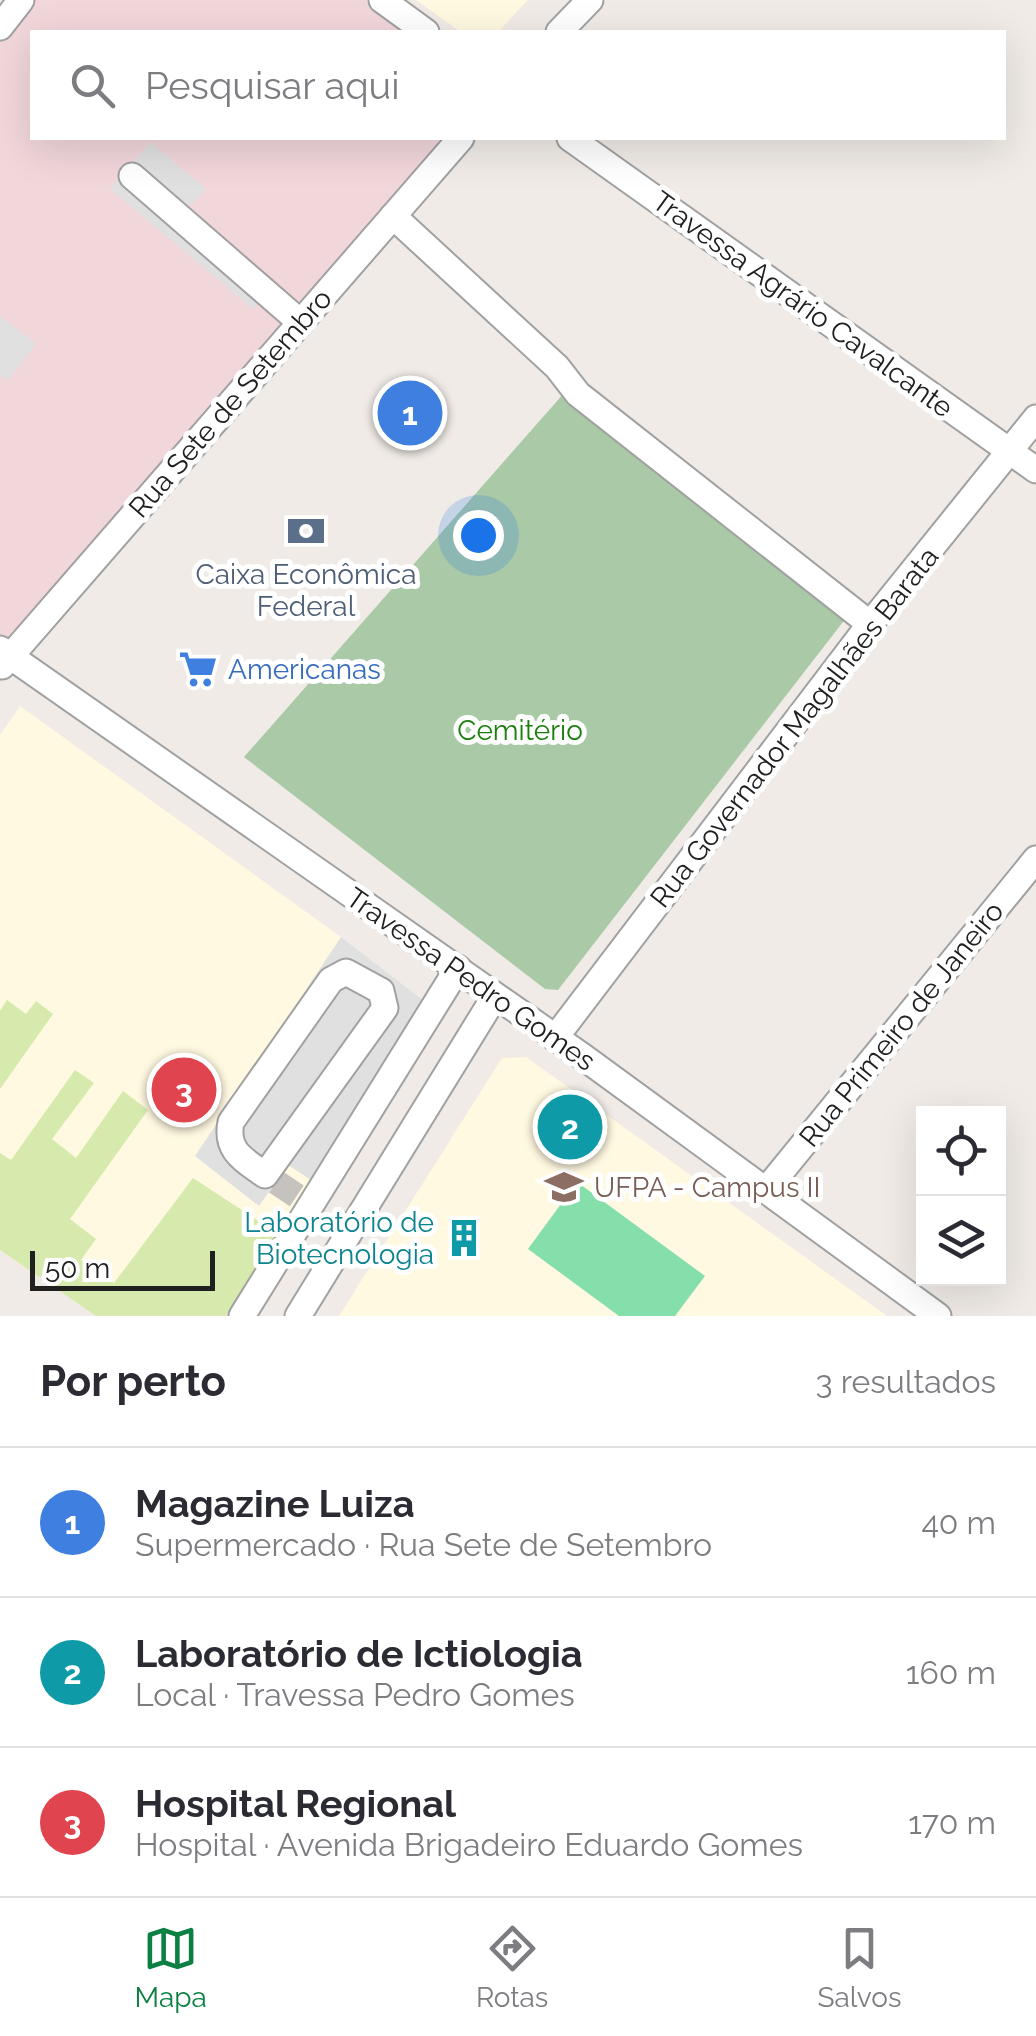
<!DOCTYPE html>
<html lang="pt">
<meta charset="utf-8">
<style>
body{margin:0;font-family:Raleway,sans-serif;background:#f2f2f3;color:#2b2b33}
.controls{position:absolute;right:30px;bottom:30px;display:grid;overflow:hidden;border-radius:0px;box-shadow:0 10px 40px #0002}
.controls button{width:90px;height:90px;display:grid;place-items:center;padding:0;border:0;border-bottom:2px solid #e1e1e2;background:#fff;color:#2b2b33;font:50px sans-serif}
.scale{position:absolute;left:30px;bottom:25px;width:185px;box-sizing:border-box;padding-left:10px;border:5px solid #202020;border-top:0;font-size:28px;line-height:35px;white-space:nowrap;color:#202020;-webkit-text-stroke:8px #fff;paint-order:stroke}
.you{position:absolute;left:478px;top:535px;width:35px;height:35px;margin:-25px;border:8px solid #fff;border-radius:50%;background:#1a73e8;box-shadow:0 0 0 15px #1a73e833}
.badge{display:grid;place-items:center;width:65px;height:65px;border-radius:50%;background:#0b8043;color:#fff;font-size:32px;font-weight:700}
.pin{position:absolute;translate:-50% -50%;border:5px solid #fff;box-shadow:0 2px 10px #0006}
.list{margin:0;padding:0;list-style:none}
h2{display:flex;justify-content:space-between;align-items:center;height:130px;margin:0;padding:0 40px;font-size:42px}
h2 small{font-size:32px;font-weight:400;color:#7c7c81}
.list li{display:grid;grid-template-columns:65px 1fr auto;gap:30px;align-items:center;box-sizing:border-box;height:150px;padding:0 40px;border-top:2px solid #e1e1e2}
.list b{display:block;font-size:38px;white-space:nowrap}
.list p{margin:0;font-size:32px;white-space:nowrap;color:#7c7c81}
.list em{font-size:32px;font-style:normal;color:#7c7c81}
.icon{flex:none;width:55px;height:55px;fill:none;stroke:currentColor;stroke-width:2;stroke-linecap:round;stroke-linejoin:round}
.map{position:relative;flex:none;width:1036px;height:1316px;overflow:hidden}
.search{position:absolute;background:#fff;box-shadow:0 10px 40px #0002;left:30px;right:30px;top:30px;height:110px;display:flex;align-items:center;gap:25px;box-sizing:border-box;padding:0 35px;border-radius:0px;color:#7c7c81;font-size:38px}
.sheet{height:580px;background:#fff}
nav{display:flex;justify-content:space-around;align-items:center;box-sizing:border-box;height:140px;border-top:2px solid #e1e1e2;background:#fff;font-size:28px;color:#7c7c81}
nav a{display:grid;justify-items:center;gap:5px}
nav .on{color:#0b8043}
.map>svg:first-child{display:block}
</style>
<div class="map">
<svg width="1036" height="1316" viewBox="0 0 1036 1316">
<rect width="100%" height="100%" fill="#f0ebe6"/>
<path fill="#f1d6da" d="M29,0H366L410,32H32V138H452L9,648L0,642V37Z"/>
<g fill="#fff9e1">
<path d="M416,0H528L498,32H461Z"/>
<path d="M20,706L341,937L423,1000L226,1316H96L0,1250V735Z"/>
<path d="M526,1057L887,1316H339L502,1058Z"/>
</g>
<g fill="#d7eaad">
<path d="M7,1000L26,1014L36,1001L53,1014L0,1089V1011Z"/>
<path d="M75,1070L94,1083L52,1139L76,1158L123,1091L148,1110L70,1219L96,1239L81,1260L114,1283L193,1178L277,1233L226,1316H96L0,1250V1153L11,1160Z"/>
</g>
<path fill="#a9c9a7" d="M565,392L846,618L558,990L545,989L244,757Z"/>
<path fill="#85dfaa" d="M577,1182L705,1276L675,1316H619L528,1249Z"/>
<g fill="#e0e0e0">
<path d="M150,142L206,189L185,211L272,286L253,309L110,189Z"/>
<path d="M0,316L36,344L7,381L0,375Z"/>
<path d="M341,937L423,1000L311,1180L288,1165L259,1206L195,1156Z"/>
</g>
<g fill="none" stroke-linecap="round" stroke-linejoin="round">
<path stroke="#c6c2be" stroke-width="25" stroke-dasharray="25 12" stroke-linecap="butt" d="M276,1182L300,1198"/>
<g stroke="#a1a1a1" stroke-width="29">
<g id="minor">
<path d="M382,0L426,32"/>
<path d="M0,27L21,0"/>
<path d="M559,32L590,0"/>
<path d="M570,138L1036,470"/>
<path d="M132,176L300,322"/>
<path d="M393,216L557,367L578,394L870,624"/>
<path d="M0,649L582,1056L938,1316"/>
<path d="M2,666L461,138"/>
<path d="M346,972L381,991L385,1008L265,1175C244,1160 225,1151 231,1122L331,980Z"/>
<path d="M555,1038L870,624L1036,418"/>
<path d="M766,1190L1036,859"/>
<path d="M242,1316L458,968"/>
<path d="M298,1316L495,996"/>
</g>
</g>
<use href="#minor" stroke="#fff" stroke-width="25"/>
</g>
<defs>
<g id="bank-bare" transform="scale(3)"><path d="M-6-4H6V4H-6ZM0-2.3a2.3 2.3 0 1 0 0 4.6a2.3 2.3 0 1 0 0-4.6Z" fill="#5c6f8a" stroke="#fff" stroke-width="2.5" paint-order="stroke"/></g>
<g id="supermarket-bare" transform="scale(3)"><path d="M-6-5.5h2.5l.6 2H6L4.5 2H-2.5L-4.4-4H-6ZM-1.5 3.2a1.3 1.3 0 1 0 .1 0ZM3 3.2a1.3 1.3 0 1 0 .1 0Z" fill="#3f7fe0" stroke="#fff" stroke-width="2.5" paint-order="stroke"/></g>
<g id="university-bare" transform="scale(3)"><path d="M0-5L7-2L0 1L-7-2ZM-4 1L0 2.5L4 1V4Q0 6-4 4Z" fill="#8d6e63" stroke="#fff" stroke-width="2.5" paint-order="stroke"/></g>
<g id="building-bare" transform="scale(3)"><path d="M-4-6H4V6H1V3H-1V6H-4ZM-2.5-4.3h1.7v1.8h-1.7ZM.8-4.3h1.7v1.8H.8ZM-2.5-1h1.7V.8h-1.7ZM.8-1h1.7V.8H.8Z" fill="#0f9aa8" stroke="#fff" stroke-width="2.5" paint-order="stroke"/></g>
</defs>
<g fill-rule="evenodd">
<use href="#bank-bare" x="306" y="531"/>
<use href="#supermarket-bare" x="198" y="669"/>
<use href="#university-bare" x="564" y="1187"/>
<use href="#building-bare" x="464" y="1238"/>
</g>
<g text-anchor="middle" stroke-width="10" stroke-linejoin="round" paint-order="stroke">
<g font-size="28" fill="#202020" stroke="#fff">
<text transform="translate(803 304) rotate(36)" y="10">Travessa Agrário Cavalcante</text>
<text transform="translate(230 403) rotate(-49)" y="10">Rua Sete de Setembro</text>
<text transform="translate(794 727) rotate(-52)" y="10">Rua Governador Magalhães Barata</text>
<text transform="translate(471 979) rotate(35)" y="10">Travessa Pedro Gomes</text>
<text transform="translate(901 1024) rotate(-51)" y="10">Rua Primeiro de Janeiro</text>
</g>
<g font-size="28" fill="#4e5e75" stroke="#fff">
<text x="306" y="584">Caixa Econômica<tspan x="306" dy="32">Federal</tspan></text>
</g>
<g font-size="28" fill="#366cbe" stroke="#fff" text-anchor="start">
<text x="228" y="679">Americanas</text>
</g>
<g font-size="28" fill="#1a7f0c" stroke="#fff">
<text x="520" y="740">Cemitério</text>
</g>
<g font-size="28" fill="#785e54" stroke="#fff" text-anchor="start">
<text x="594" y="1197">UFPA - Campus II</text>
</g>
<g font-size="28" fill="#0d838f" stroke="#fff" text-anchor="end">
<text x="434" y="1232">Laboratório de<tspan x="434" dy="32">Biotecnologia</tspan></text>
</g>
</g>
</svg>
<div class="controls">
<button><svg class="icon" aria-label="locate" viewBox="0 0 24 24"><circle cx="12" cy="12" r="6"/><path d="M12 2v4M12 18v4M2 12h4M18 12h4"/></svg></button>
<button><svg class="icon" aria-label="layers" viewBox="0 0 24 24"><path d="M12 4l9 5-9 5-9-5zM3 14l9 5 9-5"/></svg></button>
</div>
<div class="scale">50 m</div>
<div class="you"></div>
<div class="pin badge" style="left:410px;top:413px;background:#3f7fe0">1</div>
<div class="pin badge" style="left:570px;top:1127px;background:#0f9aa8">2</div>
<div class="pin badge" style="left:184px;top:1090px;background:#e0444e">3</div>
<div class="search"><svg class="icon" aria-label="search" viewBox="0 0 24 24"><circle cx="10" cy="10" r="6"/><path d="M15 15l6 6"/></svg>Pesquisar aqui</div>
</div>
<section class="sheet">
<h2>Por perto<small>3 resultados</small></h2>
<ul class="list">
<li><span class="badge" style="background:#3f7fe0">1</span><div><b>Magazine Luiza</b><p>Supermercado · Rua Sete de Setembro</p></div><em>40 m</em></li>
<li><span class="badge" style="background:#0f9aa8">2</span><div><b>Laboratório de Ictiologia</b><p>Local · Travessa Pedro Gomes</p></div><em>160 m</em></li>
<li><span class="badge" style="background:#e0444e">3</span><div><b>Hospital Regional</b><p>Hospital · Avenida Brigadeiro Eduardo Gomes</p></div><em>170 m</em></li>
</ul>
</section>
<nav>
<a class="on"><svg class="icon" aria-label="map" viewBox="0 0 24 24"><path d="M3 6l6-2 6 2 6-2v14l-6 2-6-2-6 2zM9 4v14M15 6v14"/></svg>Mapa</a>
<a><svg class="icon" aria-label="directions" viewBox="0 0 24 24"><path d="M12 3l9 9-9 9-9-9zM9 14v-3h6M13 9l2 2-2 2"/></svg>Rotas</a>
<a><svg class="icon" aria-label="saved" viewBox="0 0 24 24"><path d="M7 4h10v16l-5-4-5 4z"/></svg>Salvos</a>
</nav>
